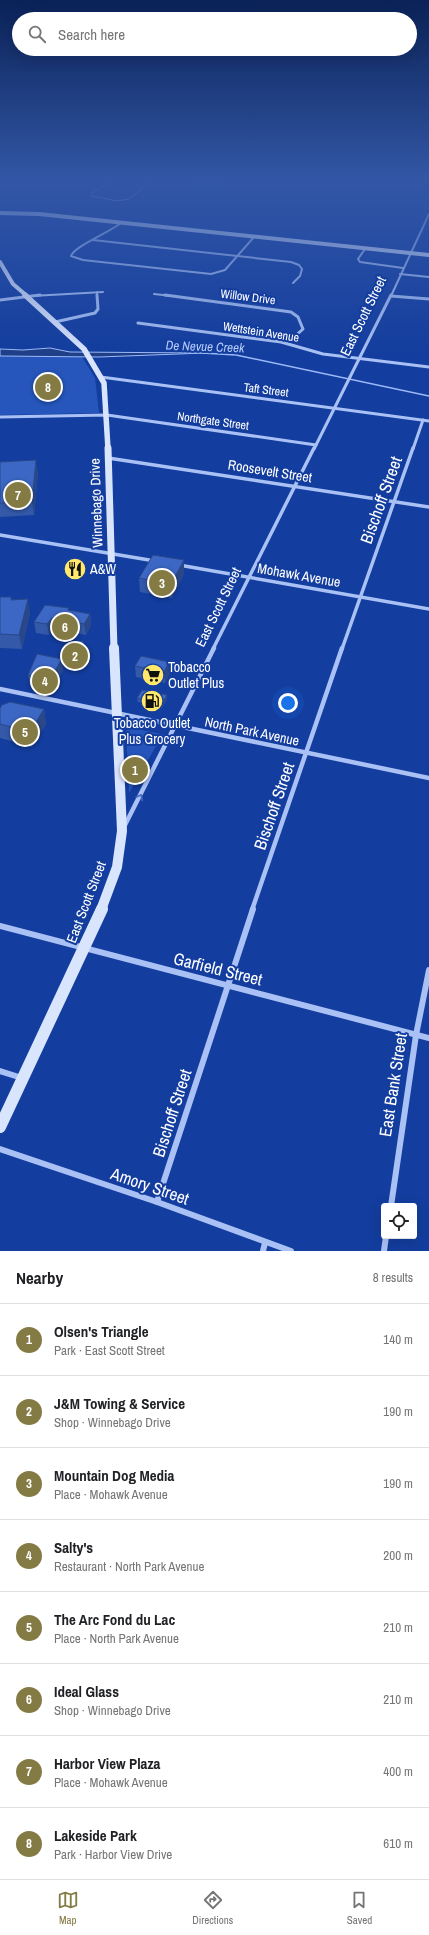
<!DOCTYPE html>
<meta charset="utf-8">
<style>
body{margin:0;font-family:"Archivo Narrow",sans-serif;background:#f2f2f2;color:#202124}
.controls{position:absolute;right:12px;bottom:12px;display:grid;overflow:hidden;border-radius:4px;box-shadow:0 4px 16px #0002}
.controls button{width:36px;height:36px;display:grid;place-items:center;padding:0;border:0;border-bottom:1px solid #e0e0e0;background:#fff;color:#202124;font:20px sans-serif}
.you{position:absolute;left:288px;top:703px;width:14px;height:14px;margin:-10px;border:3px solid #fff;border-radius:50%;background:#1a73e8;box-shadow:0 0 0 6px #1a73e833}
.badge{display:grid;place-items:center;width:26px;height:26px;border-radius:50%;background:#847b44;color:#fff;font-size:13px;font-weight:700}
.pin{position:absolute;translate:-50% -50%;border:2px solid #fff;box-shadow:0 1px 4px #0006}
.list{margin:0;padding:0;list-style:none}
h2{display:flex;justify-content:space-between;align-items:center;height:52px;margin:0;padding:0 16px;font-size:17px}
h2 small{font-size:13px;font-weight:400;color:#757577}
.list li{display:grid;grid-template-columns:26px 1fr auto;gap:12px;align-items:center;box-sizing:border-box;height:72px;padding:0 16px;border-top:1px solid #e0e0e0}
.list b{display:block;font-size:15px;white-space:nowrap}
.list p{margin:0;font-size:13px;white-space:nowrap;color:#757577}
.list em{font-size:13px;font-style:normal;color:#757577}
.icon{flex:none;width:22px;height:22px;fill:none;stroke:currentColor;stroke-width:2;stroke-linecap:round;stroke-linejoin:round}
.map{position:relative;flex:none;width:429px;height:1251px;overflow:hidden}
.search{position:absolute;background:#fff;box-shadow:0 4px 16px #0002;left:12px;right:12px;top:12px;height:44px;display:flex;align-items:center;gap:10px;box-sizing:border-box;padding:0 14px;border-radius:22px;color:#757577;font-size:15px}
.sheet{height:628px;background:#fff}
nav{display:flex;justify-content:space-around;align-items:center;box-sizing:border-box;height:56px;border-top:1px solid #e0e0e0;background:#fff;font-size:11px;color:#757577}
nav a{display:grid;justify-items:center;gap:2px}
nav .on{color:#847b44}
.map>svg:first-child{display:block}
</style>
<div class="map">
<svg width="429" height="1251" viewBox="0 0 429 1251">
<rect width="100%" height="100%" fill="#133d9e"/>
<g fill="#2656bc">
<path d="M191,179H213L226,182C211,189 203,195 188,184Z"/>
<path d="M0,356L82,357L95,378L99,413L0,415Z"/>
<path d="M128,727L166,735L155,748L129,793L126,731Z"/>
</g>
<g fill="#203f89" stroke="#9cbaf7">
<path d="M112,179H151L152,181L129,199L117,201L91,196C94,188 106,186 112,179Z"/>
<path d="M50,348L70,352L205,353L99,357L0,356V349L23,350Z"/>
</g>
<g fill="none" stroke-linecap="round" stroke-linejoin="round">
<path stroke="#9cbaf7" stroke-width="1.5" d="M202,353L236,355L429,396"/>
<g stroke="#a9c1f4" stroke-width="2">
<path d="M122,222C111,232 74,246 71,256L83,260L211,274L225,270L254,237"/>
<path d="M93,240L291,262L299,265L302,269L300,276L293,283"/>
<path d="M365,249L358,259L360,262L403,268"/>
<path d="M400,274L429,277"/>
<path d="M97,292V296"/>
<path d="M154,294L172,296"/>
<path d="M32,296L103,292"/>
<path d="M391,296H396"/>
<path d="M391,296L429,214"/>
</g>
<g stroke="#a9c1f4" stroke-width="3">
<path d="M165,295L291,312L298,317L303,329L292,339L283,342"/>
<path d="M391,296L429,299"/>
<path d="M0,300L40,295"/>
<path d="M55,322L95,313L98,309L97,295"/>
<path d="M138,323L281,342L323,354L429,367"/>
<path d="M101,377L429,421"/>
<path d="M0,417L107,415L316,445"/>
<path d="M314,449L391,295"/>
<path d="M413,449L423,420"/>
</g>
<g stroke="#a9c1f4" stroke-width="3.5">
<path d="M108,458L429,507"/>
<path d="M0,535L155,561"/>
<path d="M179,565L429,609"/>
<path d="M213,649L314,448"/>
<path d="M342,649L413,448"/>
</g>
<g stroke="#a9c1f4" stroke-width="4.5">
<path d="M0,689L429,778"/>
<path d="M124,827L214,648"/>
<path d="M252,910L342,648"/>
</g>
<g stroke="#a9c1f4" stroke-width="6">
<path d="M0,926L429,1038"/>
<path d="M0,1071L22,1078"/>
<path d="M0,1149L157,1202L291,1251"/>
<path d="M157,1202L253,909"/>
<path d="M391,1206L416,1035L429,970"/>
<path d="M263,1251L265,1243"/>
<path d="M384,1251L386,1236"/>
</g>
<g stroke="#d9e4fd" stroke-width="4">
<path d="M0,213L39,214L429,255"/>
<path d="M0,262L13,284L27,296"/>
</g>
<path stroke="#d9e4fd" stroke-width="5.5" d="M25,295L84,349L104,383L108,449"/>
<path stroke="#d9e4fd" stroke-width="7" d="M108,448L114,649"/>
<path stroke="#d9e4fd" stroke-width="10" d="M101,910L117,867L122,831L114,648"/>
<path stroke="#d9e4fd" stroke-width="12" d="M0,1127L102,909"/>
</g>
<g fill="#3459a9">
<path d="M0,462L38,473L34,515L0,517Z"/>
<path d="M81,559L82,566L77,573L68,572V565Z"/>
<path d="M184,574L172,598L140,592L139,578Z"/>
<path d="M0,597H11L12,600L30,613L22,649L0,648Z"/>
<path d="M70,610L90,614L91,625L86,635L53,628L49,635L36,633L34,622Z"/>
<path d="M83,641L84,649L83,661L65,663L64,656Z"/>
<path d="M169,662L170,673L165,683L136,677L135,666Z"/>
<path d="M63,670L51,690L30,686L28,675Z"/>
<path d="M137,698L167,699L162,708L138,702Z"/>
<path d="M0,708L44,709L46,724L32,747L0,738Z"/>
</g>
<g fill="#2a4889">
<path d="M36,460L38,473L34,515L32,502Z"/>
<path d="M81,559L82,566L77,573V566Z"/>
<path d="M184,560V574L172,598L171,584Z"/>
<path d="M28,599L30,613L22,649L19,635Z"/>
<path d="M90,614L91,625L86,635L84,624Z"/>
<path d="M52,618L53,628L49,635L47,624Z"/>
<path d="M83,641L84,649L83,661Z"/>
<path d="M62,659L63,670L51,690L50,679Z"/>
<path d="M169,662L170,673L165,683L164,672Z"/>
<path d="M167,695V699L162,708V704Z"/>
<path d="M44,709L46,724L32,747L30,732Z"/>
</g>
<g fill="#3c67c4" stroke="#2a4889">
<path d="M36,460L32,502L0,503V462Z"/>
<path d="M153,555L184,560L171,584L139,578Z"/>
<path d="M72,558L81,559L77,566L68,565Z"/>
<path d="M0,597H11V600L28,599L19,635L0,634Z"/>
<path d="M45,605L69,608L68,610L90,614L84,624L52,618L47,624L34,622Z"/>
<path d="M83,641V654L64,656L65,645L72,644V642Z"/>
<path d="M37,654L62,659L50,679L28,675Z"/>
<path d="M141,656L169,662L164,672L135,666Z"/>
<path d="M142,690L167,695L162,704L137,698Z"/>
<path d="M10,702L44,709L30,732L0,724V708L2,705Z"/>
</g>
<defs><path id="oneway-chevron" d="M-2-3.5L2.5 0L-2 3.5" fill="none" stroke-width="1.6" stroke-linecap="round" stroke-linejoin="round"/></defs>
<use stroke="#486bbc" href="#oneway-chevron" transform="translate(140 797) rotate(-63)"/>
<linearGradient id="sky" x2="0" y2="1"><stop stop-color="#0a2257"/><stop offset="0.51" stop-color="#3357a6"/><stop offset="1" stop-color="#3357a6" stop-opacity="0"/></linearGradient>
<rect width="429" height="354" fill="url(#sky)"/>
<defs>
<g id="restaurant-disc" transform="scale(1.15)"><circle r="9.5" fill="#ffe86c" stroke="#133d9e"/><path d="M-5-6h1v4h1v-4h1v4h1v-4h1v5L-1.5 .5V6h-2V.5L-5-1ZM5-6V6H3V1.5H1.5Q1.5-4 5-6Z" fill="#111"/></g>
<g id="supermarket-disc" transform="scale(1.15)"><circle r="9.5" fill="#ffe86c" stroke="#133d9e"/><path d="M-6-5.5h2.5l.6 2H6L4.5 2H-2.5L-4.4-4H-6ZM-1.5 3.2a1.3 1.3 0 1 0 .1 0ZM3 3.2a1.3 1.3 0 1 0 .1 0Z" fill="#111"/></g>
<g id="fuel-disc" transform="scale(1.15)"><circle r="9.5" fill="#ffe86c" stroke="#133d9e"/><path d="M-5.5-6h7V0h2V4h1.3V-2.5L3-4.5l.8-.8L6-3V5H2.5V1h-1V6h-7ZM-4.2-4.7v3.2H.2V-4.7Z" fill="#111"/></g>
</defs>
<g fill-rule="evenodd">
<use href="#restaurant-disc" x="75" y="569"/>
<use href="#supermarket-disc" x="153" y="675"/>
<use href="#fuel-disc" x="152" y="701"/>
</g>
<g text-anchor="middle" stroke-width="4" stroke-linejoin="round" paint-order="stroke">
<g font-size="12" fill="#fff" stroke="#133d9e">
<text transform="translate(248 297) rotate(7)" y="4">Willow Drive</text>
<text transform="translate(261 332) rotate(9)" y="4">Wettstein Avenue</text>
<text transform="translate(266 390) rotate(7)" y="4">Taft Street</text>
<text transform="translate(213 421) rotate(8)" y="4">Northgate Street</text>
</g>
<g font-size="13" font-style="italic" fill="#b6ccfa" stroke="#133d9e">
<text transform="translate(205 346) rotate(2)" y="5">De Nevue Creek</text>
</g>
<g font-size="14" fill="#fff" stroke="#133d9e">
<text transform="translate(363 316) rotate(-64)" y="5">East Scott Street</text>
<text transform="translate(270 471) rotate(9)" y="5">Roosevelt Street</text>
<text transform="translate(96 503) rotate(-92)" y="5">Winnebago Drive</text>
<text transform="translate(299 575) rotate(10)" y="5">Mohawk Avenue</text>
<text transform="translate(218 607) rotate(-64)" y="5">East Scott Street</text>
<text transform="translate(252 731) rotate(12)" y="5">North Park Avenue</text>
<text transform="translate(86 902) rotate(-69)" y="5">East Scott Street</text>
</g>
<g font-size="14" fill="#fff" stroke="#133d9e" text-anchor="start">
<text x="90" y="574">A&amp;W</text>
<text x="168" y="672">Tobacco<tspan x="168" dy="16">Outlet Plus</tspan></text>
<text x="152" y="728" text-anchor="middle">Tobacco Outlet<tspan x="152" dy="16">Plus Grocery</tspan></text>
</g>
<g font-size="17" fill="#fff" stroke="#133d9e">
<text transform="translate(381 500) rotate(-70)" y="6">Bischoff Street</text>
<text transform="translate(274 806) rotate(-71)" y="6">Bischoff Street</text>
<text transform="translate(218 969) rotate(14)" y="6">Garfield Street</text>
<text transform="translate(393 1085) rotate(-81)" y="6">East Bank Street</text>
<text transform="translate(172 1113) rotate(-72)" y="6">Bischoff Street</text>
<text transform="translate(150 1186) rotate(19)" y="6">Amory Street</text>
</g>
</g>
</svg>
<div class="controls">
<button><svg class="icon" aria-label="locate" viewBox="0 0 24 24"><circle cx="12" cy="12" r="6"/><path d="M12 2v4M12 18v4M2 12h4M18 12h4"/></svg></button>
</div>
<div class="you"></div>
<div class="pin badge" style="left:135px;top:770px">1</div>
<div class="pin badge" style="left:75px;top:656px">2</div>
<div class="pin badge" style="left:162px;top:583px">3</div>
<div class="pin badge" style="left:45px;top:681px">4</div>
<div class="pin badge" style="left:25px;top:732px">5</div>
<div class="pin badge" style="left:65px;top:627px">6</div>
<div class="pin badge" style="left:18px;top:495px">7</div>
<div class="pin badge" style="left:48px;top:387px">8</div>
<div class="search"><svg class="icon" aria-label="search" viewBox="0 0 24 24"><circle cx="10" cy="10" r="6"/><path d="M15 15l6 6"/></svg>Search here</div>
</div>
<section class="sheet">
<h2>Nearby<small>8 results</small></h2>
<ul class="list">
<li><span class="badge">1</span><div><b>Olsen's Triangle</b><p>Park · East Scott Street</p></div><em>140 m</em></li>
<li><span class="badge">2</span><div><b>J&amp;M Towing &amp; Service</b><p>Shop · Winnebago Drive</p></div><em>190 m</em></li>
<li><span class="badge">3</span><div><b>Mountain Dog Media</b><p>Place · Mohawk Avenue</p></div><em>190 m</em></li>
<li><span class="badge">4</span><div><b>Salty's</b><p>Restaurant · North Park Avenue</p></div><em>200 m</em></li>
<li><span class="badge">5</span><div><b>The Arc Fond du Lac</b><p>Place · North Park Avenue</p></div><em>210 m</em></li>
<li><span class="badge">6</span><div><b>Ideal Glass</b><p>Shop · Winnebago Drive</p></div><em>210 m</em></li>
<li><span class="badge">7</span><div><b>Harbor View Plaza</b><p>Place · Mohawk Avenue</p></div><em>400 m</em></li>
<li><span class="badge">8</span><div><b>Lakeside Park</b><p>Park · Harbor View Drive</p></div><em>610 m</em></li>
</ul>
</section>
<nav>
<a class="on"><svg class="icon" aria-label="map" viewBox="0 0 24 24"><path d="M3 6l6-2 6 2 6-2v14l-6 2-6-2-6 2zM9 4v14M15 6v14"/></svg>Map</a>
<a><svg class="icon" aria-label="directions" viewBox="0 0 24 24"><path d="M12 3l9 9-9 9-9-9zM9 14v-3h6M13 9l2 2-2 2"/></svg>Directions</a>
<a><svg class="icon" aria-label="saved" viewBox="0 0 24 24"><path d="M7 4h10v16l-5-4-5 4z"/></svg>Saved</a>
</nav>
